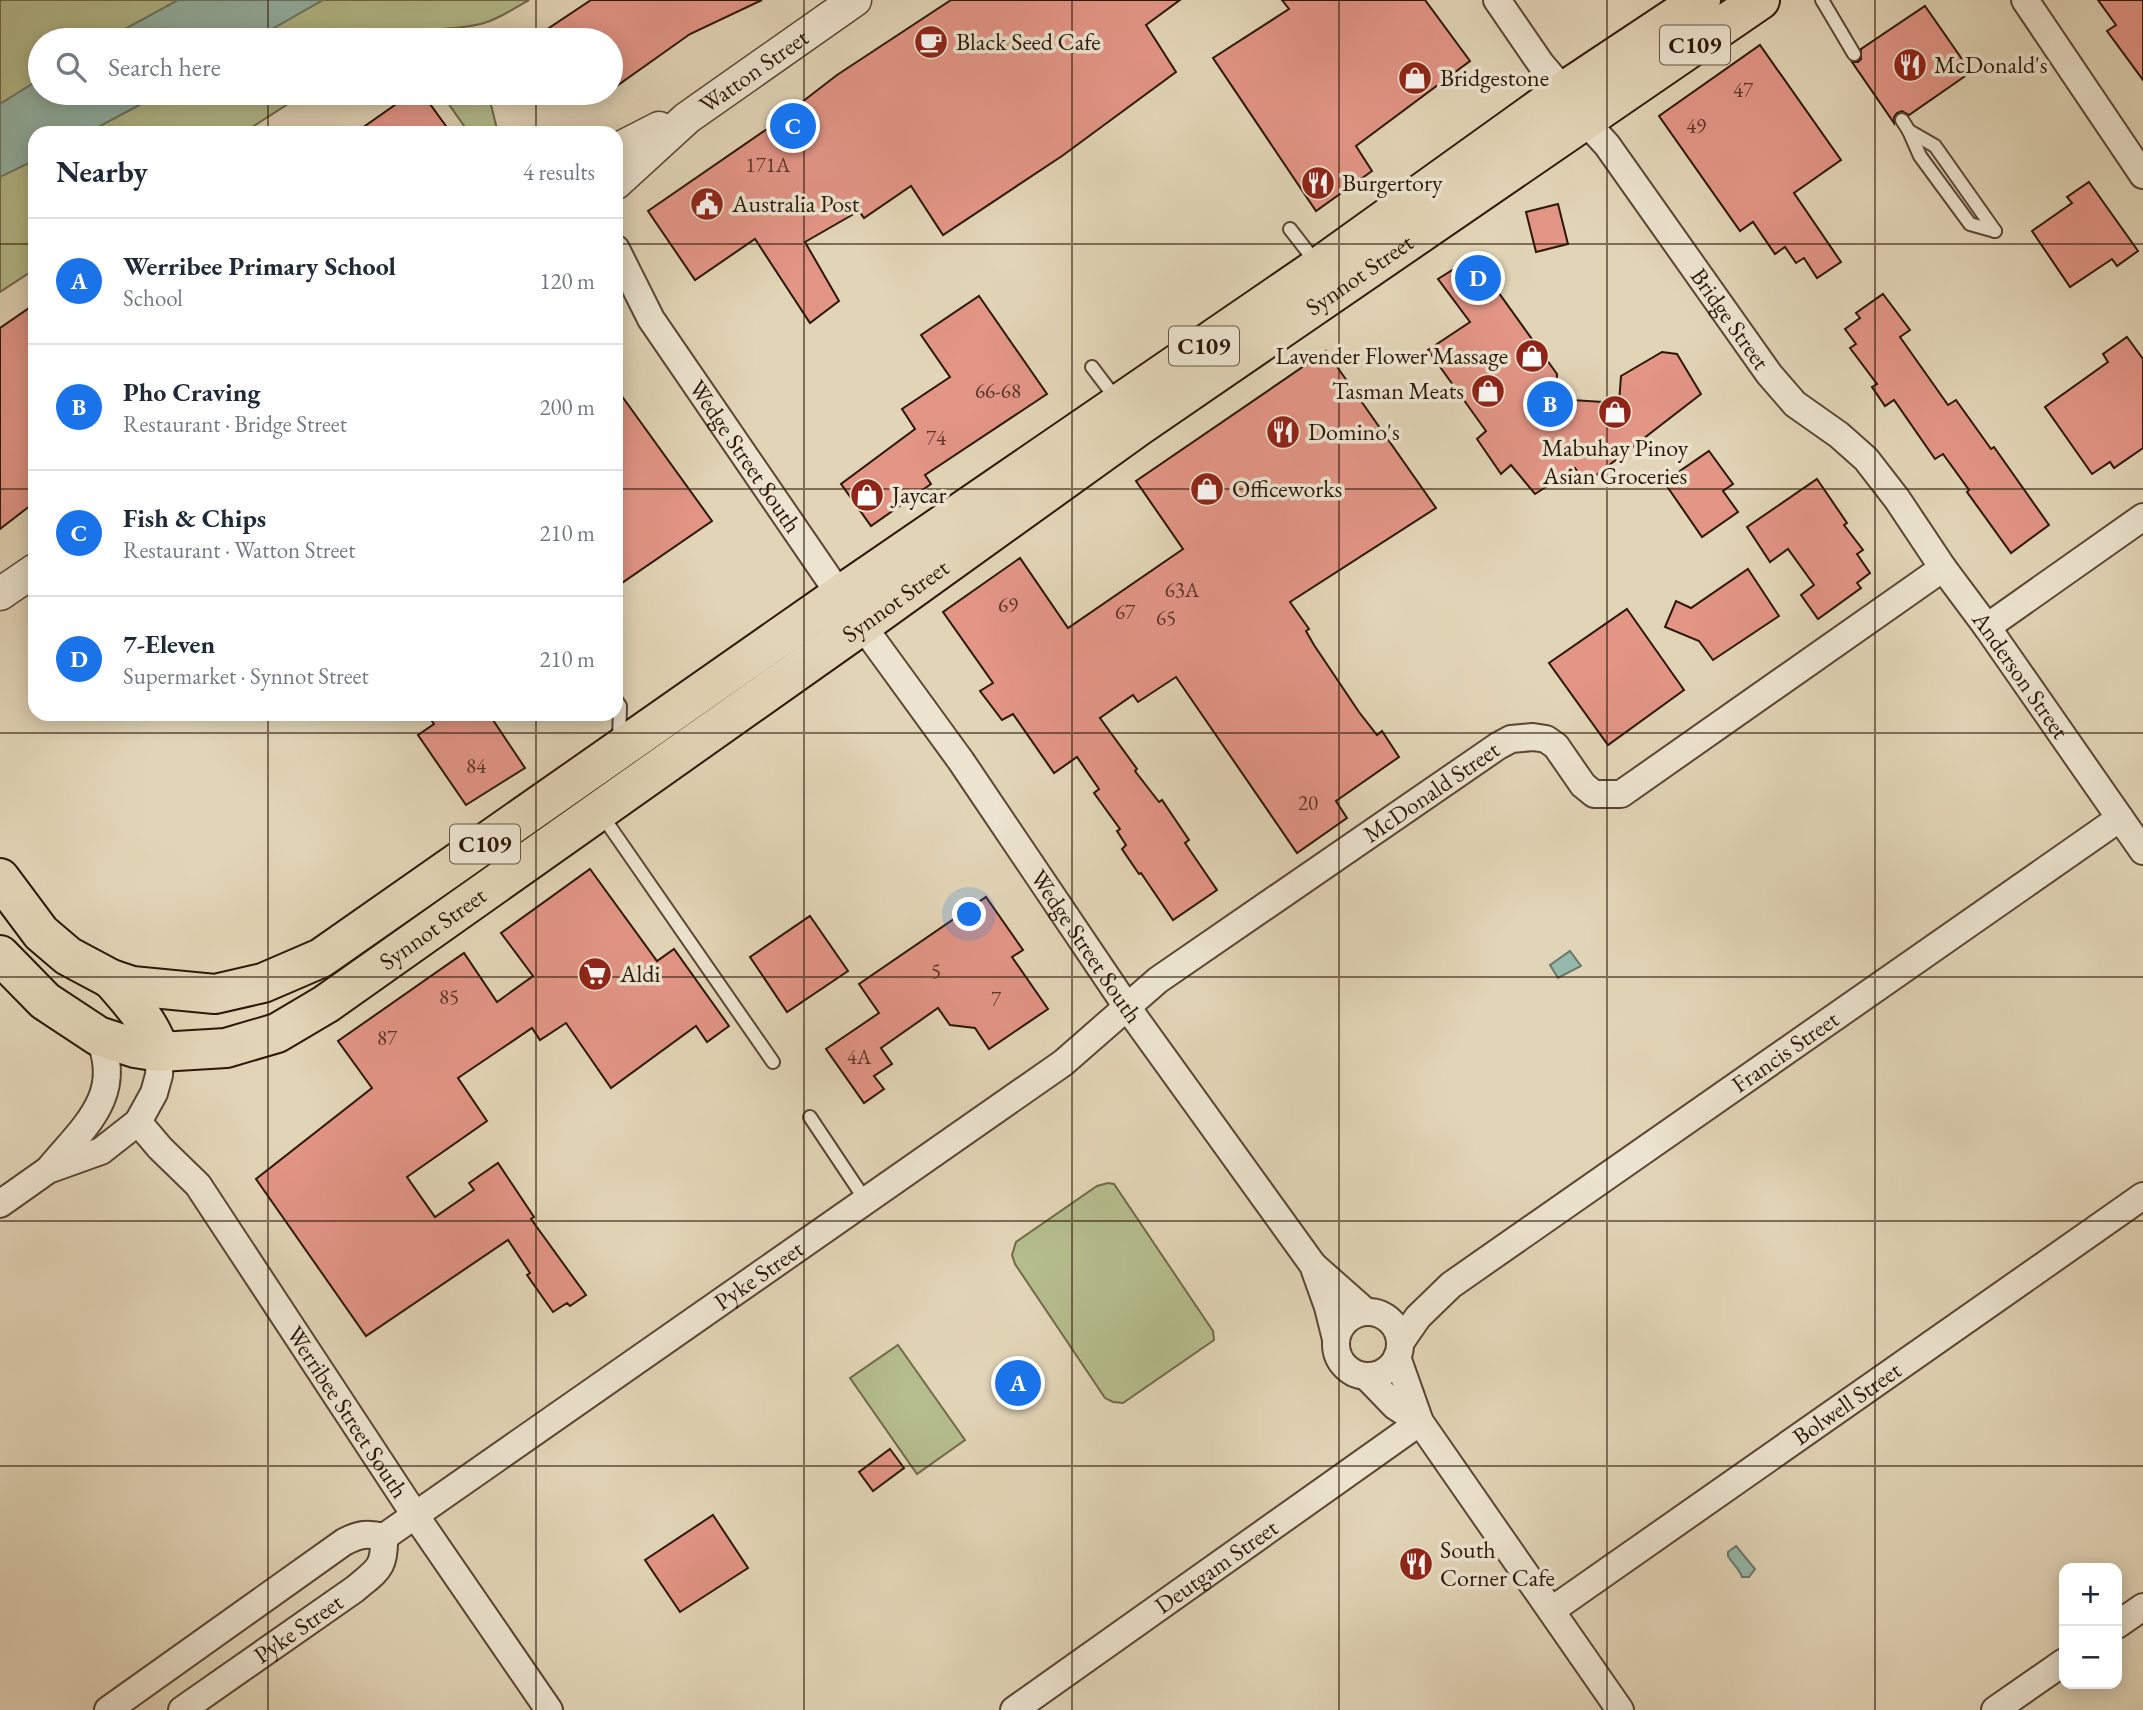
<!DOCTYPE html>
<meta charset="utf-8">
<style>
body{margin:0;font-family:"EB Garamond",serif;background:#f6f6f7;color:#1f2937}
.controls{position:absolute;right:21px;bottom:21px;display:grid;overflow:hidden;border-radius:14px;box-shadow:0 4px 18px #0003}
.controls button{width:63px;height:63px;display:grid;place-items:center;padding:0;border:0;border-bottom:2px solid #e0e1e3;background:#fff;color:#1f2937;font:35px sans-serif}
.you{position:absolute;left:970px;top:915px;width:24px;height:24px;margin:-18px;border:5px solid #fff;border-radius:50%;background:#1a73e8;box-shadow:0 0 0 10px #1a73e833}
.badge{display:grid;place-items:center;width:46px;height:46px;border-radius:50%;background:#1a73e8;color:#fff;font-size:23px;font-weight:700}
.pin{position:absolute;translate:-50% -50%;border:4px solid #fff;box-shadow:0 2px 7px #0006}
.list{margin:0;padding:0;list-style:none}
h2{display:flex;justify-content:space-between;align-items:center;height:91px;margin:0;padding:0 28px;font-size:30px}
h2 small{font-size:23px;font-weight:400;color:#747a83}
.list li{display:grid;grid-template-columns:46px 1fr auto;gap:21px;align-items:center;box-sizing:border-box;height:126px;padding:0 28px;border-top:2px solid #e0e1e3}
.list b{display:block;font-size:26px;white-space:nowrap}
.list p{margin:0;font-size:23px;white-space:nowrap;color:#747a83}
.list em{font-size:23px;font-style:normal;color:#747a83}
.icon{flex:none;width:38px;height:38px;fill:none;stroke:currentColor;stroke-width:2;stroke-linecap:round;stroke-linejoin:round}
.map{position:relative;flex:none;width:2143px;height:1710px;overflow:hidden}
.search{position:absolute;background:#fff;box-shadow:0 4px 18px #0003;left:28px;top:28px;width:595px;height:77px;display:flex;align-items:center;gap:18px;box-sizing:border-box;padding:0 24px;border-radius:38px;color:#747a83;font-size:26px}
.panel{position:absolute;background:#fff;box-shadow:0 4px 18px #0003;left:28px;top:126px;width:595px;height:595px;border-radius:21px}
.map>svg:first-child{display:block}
</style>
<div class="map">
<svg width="2143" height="1710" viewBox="0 0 2143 1710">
<rect width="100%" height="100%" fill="#e2d5b7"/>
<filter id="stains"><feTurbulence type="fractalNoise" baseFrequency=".00286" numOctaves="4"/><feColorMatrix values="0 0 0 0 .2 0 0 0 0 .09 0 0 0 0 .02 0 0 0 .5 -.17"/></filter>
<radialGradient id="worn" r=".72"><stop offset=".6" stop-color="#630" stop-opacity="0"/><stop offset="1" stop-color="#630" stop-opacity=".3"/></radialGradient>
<g fill="#b5bd8d" stroke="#706a4a" stroke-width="2">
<path d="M0,0H529C514,8 501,18 484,23C459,31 430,25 408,40H40V93H305L243,133H35V269L0,292Z"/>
<path d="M441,93H488L498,133H469Z"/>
<path d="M1108,1183L1114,1184L1213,1331L1214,1340L1123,1403L1113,1402L1105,1398L1015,1264L1012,1255L1016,1242L1097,1186Z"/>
<path d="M898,1345L965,1440L917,1474L850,1378Z"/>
</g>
<g fill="#95b9ad" stroke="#6b786b" stroke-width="2">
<path d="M178,0H323L253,40H105Z"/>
<path d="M40,79V93H162L87,133H35V160L0,177V104Z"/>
<path d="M1570,951L1581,966L1558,978L1550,965Z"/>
<path d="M1736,1546L1755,1569L1749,1577H1742C1740,1570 1732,1563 1728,1556V1552Z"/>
</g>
<g fill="#e39586" stroke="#2c1707" stroke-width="2">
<path d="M591,0H762L690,34L611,90V40H531Z"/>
<path d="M951,0H1180L1146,25L1176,72L1062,156L943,235L911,186L864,218L859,211L805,242L839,301L810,323L755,239L695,280L648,211L767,129L837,75Z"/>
<path d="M1282,0H1425L1470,61L1356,146L1372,171L1316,211L1213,58L1289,9Z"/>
<path d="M2098,0H2143V80L2107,31L2116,25Z"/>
<path d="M1925,6L1971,72L1909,115L1902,111L1897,113L1894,117V123L1852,62H1858L1861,59V49Z"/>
<path d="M1760,45L1841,160L1794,193L1841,262L1817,278L1804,258L1796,263L1785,247L1775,254L1753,222L1740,231L1659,116Z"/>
<path d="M412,93H422L451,133H355Z"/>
<path d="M2089,182L2138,251L2117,266L2112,259L2070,287L2032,231L2072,203L2067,197Z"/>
<path d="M1558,204L1568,244L1536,252L1526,212Z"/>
<path d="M1473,257L1557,374L1556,399L1619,403L1621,376L1662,352L1677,354L1701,394L1586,483L1575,468L1535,494L1511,465L1501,474L1477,439L1486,431L1428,350L1470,322L1438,279Z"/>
<path d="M1883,294L1910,330L1900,337L1948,405L1956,400L1991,449L1994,447L2049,525L2011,553L1967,492L1969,490L1943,454L1935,459L1894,400L1885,406L1872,387L1877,384L1850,348L1856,344L1845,329L1860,318L1856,313Z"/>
<path d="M979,296L1047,394L925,475L931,484L871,526L841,484L915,429L902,409L950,377L921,335Z"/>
<path d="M35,304V502L0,529V328Z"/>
<path d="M2127,337L2143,359V448L2114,468L2110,462L2092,474L2045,407L2108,362L2103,354Z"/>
<path d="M1326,351L1436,508L1290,602L1309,629L1306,631L1314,645L1359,712L1377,735L1382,731L1399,757L1336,801L1347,818L1297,853L1176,677L1138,702L1133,695L1100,718L1137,769L1135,771L1159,802L1162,800L1189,840L1185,843L1217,890L1173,920L1141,873L1139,874L1122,849L1126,845L1117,831L1120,829L1094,793L1099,789L1077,757L1054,773L1013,714L1002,720L980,691L993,683L943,612L1020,558L1068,628L1183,549L1136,481Z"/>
<path d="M616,388L712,521L616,587Z"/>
<path d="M1709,451L1733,484L1723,491L1738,512L1702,537L1664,482Z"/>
<path d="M1817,479L1847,523L1844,525L1863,550L1857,554L1870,573L1857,583L1861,588L1818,619L1801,595L1814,585L1788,549L1770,562L1747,527Z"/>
<path d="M1748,569L1779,616L1713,660L1699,641L1665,627L1676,601L1691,608Z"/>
<path d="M1627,609L1684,690L1608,745L1549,663Z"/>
<path d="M427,714H489L525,768L466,805L418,735L434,724Z"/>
<path d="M590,869L657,961L674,949L729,1026L707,1042L696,1026L611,1088L566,1023L540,1040L532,1028L458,1078L487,1121L407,1177L435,1217L474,1190L469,1183L498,1163L534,1217L531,1219L586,1295L570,1306L567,1303L553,1312L527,1275L530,1273L508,1240L366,1336L256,1179L372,1088L338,1041L464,953L497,1002L533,976L501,933Z"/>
<path d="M986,897L1023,950L1012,957L1048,1009L989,1049L975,1028L950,1025L938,1008L881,1048L892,1064L874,1076L884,1089L864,1103L826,1049L879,1013L859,984Z"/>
<path d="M810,916L848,971L787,1012L750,957Z"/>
<path d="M890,1449L904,1468L873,1491L859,1472Z"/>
<path d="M713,1515L748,1568L680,1612L645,1560Z"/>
</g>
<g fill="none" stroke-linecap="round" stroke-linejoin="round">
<g stroke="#5a4633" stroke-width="16">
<g id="service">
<path d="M1822,0L1854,54"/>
<path d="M1902,120L1909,131L1935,146L1995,231"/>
<path d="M1909,131L1920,156L1970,224L1995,231"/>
<path d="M1290,229L1318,265"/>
<path d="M1092,367L1117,400"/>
<path d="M616,700L620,706L619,741"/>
<path d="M601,814L773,1062"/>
<path d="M810,1117L866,1201"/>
</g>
</g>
<g stroke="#5a4633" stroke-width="30">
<g id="minor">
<path d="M1497,0L1541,64L1564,91"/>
<path d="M2025,0L2143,175"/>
<path id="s1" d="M1584,120L1607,145L1769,374L1795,404L1839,435L1866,459L1897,499L1943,568L1987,627L2143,851"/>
<path id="s2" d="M616,249L651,319L840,595"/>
<path id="s3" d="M862,625L961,761L1127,1007L1313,1265L1328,1307L1336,1339"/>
<path d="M1987,627L2143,517"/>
<path id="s4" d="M138,1122L160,1148L198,1185L415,1515L549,1710"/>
<path d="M49,1169C83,1128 126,1094 98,1036"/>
<path d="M0,1204L48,1170L101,1151L138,1122L154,1093L159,1075L160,1052"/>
<path d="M1314,1266L1366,1312"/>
<circle cx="1368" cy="1344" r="32"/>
<path id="s5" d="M1400,1343L1418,1317L1451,1285L2120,818"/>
<path d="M1397,1357L1420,1422L1620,1710"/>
<path d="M1366,1376L1395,1406L1420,1422"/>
<path id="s6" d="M384,1537L1063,1063L1158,980L1498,746L1511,739L1533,737L1546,739L1556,746L1583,785L1594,794H1621L1943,568"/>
<path id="s7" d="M1552,1610L2143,1196"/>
<path d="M2117,1625L2143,1607"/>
<path d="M108,1710L344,1542C359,1534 368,1533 384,1537"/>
<path id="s8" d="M182,1710L355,1589C377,1570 385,1569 384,1537"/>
<path id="s9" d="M1014,1710L1420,1422"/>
<path d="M1995,1710L2064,1662"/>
</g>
</g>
<g stroke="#5a4633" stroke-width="35">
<g id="tertiary">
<path d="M616,150L659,128"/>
<path id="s10" d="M616,183L687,118L855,0"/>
<path d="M0,594L35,570"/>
</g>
</g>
<g stroke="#2c1707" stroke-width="42">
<g id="trunk">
<path d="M0,878L41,933L68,956L111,979L132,986L215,994L263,983L321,958L840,595L1320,266L1564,91L1701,0"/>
<path id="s11" d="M0,955L45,1001L98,1036L135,1048L160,1052L226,1048L277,1033L326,1004L862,625L1139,426L1760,0"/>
<path d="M111,979C131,1002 150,1022 160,1052"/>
</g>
</g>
<use href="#service" stroke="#ece4d0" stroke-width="12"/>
<use href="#minor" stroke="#ece4d0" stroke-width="26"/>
<use href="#tertiary" stroke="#ece4d0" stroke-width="32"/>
<use href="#trunk" stroke="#e2d5b7" stroke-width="38"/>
</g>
<path fill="none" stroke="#2c1707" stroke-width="2" stroke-opacity="0.55" d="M268,0V40M536,0V40M804,0V1710M1072,0V1710M1339,0V1710M1607,0V1710M1875,0V1710M268,93V133M536,93V133M0,244H35M616,244H2143M0,489H35M616,489H2143M268,714V1710M536,714V1710M0,733H2143M0,977H2143M0,1221H2143M0,1466H2143"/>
<defs>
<g id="cafe-disc" transform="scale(1.75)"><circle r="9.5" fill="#8f2418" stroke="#ece4d0"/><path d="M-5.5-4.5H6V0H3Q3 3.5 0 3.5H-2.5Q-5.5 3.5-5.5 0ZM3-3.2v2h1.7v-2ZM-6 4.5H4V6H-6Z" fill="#fff"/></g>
<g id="restaurant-disc" transform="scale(1.75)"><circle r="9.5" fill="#8f2418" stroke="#ece4d0"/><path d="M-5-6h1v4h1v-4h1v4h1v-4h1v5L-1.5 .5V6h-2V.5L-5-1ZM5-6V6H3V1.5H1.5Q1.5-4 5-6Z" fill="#fff"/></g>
<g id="shop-disc" transform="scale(1.75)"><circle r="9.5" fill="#8f2418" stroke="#ece4d0"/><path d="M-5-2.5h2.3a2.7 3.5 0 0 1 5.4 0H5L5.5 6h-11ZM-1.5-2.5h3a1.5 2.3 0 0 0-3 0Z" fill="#fff"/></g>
<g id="civic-disc" transform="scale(1.75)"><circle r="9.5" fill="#8f2418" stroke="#ece4d0"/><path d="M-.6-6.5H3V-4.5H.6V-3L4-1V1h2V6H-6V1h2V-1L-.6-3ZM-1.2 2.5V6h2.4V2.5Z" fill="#fff"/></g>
<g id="supermarket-disc" transform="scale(1.75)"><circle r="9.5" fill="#8f2418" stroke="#ece4d0"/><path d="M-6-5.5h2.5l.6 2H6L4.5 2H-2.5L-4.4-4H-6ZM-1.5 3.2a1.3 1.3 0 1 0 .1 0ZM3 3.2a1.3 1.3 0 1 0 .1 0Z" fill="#fff"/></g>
</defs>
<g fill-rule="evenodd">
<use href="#cafe-disc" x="931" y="42"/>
<use href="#restaurant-disc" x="1910" y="65"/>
<use href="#shop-disc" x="1415" y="78"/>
<use href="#restaurant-disc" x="1318" y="183"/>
<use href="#civic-disc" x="707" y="204"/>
<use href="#shop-disc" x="1532" y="356"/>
<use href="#shop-disc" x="1488" y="391"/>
<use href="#shop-disc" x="1615" y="412"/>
<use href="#restaurant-disc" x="1283" y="432"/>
<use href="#shop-disc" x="1207" y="489"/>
<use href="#shop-disc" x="867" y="495"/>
<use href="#supermarket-disc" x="595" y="974"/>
<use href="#restaurant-disc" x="1416" y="1564"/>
</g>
<g text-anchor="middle" stroke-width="7" stroke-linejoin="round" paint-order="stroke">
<g font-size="21" fill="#5a3627">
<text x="1743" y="97">47</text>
<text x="1696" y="133">49</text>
<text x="768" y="172">171A</text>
<text x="998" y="398">66-68</text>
<text x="936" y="445">74</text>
<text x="1182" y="597">63A</text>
<text x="1008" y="612">69</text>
<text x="1125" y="619">67</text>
<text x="1166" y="625">65</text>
<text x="476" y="773">84</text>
<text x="1308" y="810">20</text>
<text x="936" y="978">5</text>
<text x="449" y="1004">85</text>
<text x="996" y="1006">7</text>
<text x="387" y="1045">87</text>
<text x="859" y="1064">4A</text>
</g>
<g fill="#ece4d0" stroke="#665443" stroke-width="2">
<rect x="1660" y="25.5" width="70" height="39" rx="5"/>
<rect x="1169" y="326.5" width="70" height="39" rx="5"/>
<rect x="450" y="824.5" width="70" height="39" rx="5"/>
</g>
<g font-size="23" font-weight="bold" fill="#2c1707">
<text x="1695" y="53">C109</text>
<text x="1204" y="354">C109</text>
<text x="485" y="852">C109</text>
</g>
<g font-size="24" fill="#2c1707" stroke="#ece4d0" text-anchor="start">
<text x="956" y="50">Black Seed Cafe</text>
<text x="1934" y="73">McDonald's</text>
<text x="1440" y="86">Bridgestone</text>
<text x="1342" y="191">Burgertory</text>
<text x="732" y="212">Australia Post</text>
<text x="1508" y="364" text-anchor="end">Lavender Flower Massage</text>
<text x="1464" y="399" text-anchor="end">Tasman Meats</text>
<text x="1308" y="440">Domino's</text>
<text x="1615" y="456" text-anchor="middle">Mabuhay Pinoy<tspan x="1615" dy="28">Asian Groceries</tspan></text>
<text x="1232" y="497">Officeworks</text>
<text x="892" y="503">Jaycar</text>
<text x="620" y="982">Aldi</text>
<text x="1440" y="1558">South<tspan x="1440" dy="28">Corner Cafe</tspan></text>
</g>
<g font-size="24" fill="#2c1707" stroke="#ece4d0">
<text dy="8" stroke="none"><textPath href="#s10" startOffset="178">Watton Street</textPath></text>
<text dy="8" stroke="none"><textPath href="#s11" startOffset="1633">Synnot Street</textPath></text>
<text dy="8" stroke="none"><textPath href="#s1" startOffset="247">Bridge Street</textPath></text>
<text dy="8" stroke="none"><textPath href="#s2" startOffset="245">Wedge Street South</textPath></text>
<text dy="8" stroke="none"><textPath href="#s11" startOffset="1066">Synnot Street</textPath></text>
<text dy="8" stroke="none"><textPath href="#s1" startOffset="710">Anderson Street</textPath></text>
<text dy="8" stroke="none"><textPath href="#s6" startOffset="1286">McDonald Street</textPath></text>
<text dy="8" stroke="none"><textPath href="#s11" startOffset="499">Synnot Street</textPath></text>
<text dy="8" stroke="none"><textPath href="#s3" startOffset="392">Wedge Street South</textPath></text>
<text dy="8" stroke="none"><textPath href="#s5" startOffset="485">Francis Street</textPath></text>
<text dy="8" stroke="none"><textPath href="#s6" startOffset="457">Pyke Street</textPath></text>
<text dy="8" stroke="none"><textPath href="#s7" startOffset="360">Bolwell Street</textPath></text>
<text dy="8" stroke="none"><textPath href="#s4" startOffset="359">Werribee Street South</textPath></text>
<text dy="8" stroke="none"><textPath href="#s9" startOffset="248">Deutgam Street</textPath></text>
<text dy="8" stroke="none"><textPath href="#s8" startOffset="142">Pyke Street</textPath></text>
</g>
</g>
<rect width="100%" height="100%" filter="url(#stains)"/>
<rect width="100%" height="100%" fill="url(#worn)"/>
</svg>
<div class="controls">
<button>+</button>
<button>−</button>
</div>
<div class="you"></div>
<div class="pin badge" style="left:1018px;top:1383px">A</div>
<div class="pin badge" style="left:1550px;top:404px">B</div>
<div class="pin badge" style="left:793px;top:126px">C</div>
<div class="pin badge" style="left:1478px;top:278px">D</div>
<div class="search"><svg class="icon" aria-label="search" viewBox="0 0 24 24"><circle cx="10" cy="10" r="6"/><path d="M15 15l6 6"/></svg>Search here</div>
<section class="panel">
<h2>Nearby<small>4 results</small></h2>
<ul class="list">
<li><span class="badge">A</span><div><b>Werribee Primary School</b><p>School</p></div><em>120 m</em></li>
<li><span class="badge">B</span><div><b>Pho Craving</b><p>Restaurant · Bridge Street</p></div><em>200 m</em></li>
<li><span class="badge">C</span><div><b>Fish &amp; Chips</b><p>Restaurant · Watton Street</p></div><em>210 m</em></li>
<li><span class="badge">D</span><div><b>7-Eleven</b><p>Supermarket · Synnot Street</p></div><em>210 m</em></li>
</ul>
</section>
</div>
